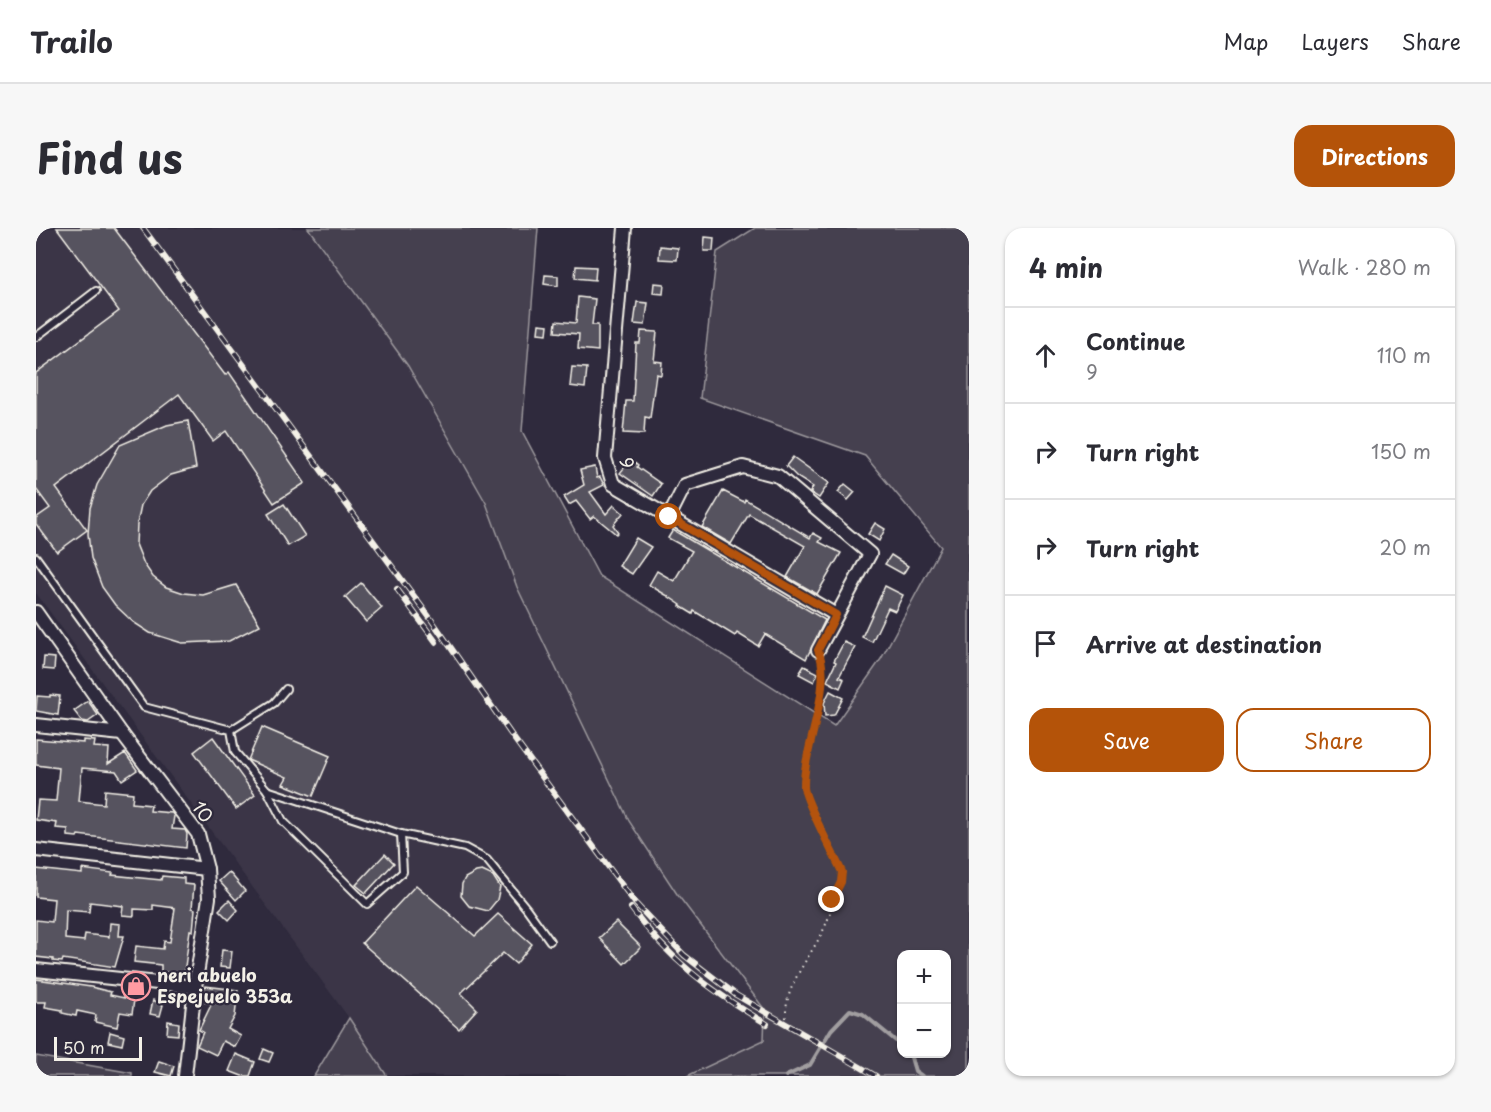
<!DOCTYPE html>
<meta charset="utf-8">
<style>
body{margin:0;font-family:"Playpen Sans",sans-serif;background:#f7f7f7;color:#2b2b33}
.controls{position:absolute;right:18px;bottom:18px;display:grid;overflow:hidden;border-radius:12px;box-shadow:0 2px 4px #0004}
.controls button{width:54px;height:54px;display:grid;place-items:center;padding:0;border:0;border-bottom:2px solid #e1e1e2;background:#fff;color:#2b2b33;font:30px sans-serif}
.scale{position:absolute;left:18px;bottom:15px;width:88px;box-sizing:border-box;padding-left:6px;border:3px solid #f4f1e8;border-top:0;font-size:16px;line-height:21px;white-space:nowrap;color:#f4f1e8;-webkit-text-stroke:4px #2f2a3d;paint-order:stroke}
.stop{position:absolute;width:18px;height:18px;margin:-14px;border:4px solid #b45309;border-radius:50%;background:#fff}
.stop.end{background:#b45309;border-color:#fff;box-shadow:0 2px 6px #0008}
.list{margin:0;padding:0;list-style:none}
h2{display:flex;justify-content:space-between;align-items:center;height:78px;margin:0;padding:0 24px;font-size:26px}
h2 small{font-size:20px;font-weight:400;color:#7c7c81}
.list li{display:grid;grid-template-columns:39px 1fr auto;gap:18px;align-items:center;box-sizing:border-box;height:96px;padding:0 24px;border-top:2px solid #e1e1e2}
.list b{display:block;font-size:22px;white-space:nowrap}
.list p{margin:0;font-size:20px;white-space:nowrap;color:#7c7c81}
.list em{font-size:20px;font-style:normal;color:#7c7c81}
.actions{display:flex;gap:12px;padding:18px 24px}
.actions a{flex:1;padding:14px 0;border:2px solid #b45309;border-radius:18px;text-align:center;font-size:21px;color:#b45309}
.actions .main{background:#b45309;color:#fff}
.icon{flex:none;width:33px;height:33px;fill:none;stroke:currentColor;stroke-width:2;stroke-linecap:round;stroke-linejoin:round}
.map{position:relative;flex:none;width:933px;height:848px;overflow:hidden;border-radius:18px}
header{display:flex;align-items:center;gap:36px;box-sizing:border-box;height:84px;padding:0 30px;background:#fff;border-bottom:2px solid #e1e1e2}
header strong{font-size:28px}
nav{display:flex;gap:33px;margin-inline-start:auto;font-size:21px}
.intro{display:flex;align-items:center;justify-content:space-between;box-sizing:border-box;height:144px;padding:0 36px}
h1{margin:0;font-size:42px}
.button{padding:15px 27px;border-radius:18px;background:#b45309;color:#fff;font-size:21px;font-weight:700}
main{display:flex;gap:36px;padding:0 36px}
aside{flex:1;background:#fff;border-radius:18px;box-shadow:0 2px 4px #0004}
.map>svg:first-child{display:block}
</style>
<header>
<strong>Trailo</strong>
<nav><a>Map</a><a>Layers</a><a>Share</a></nav>
</header>
<div class="intro"><h1>Find us</h1><a class="button">Directions</a></div>
<main>
<div class="map">
<svg width="933" height="848" viewBox="0 0 933 848">
<rect width="100%" height="100%" fill="#2f2a3d"/>
<filter id="ink" filterUnits="userSpaceOnUse"><feTurbulence type="fractalNoise" baseFrequency=".0167" numOctaves="2"/><feDisplacementMap in="SourceGraphic" scale="12" xChannelSelector="R" yChannelSelector="G"/><feConvolveMatrix kernelMatrix="1 2 1 2 8 2 1 2 1" color-interpolation-filters="sRGB"/></filter>
<g filter="url(#ink)">
<path fill="#3b3647" d="M0,0H272L372,138L450,275L481,359L593,593L641,666L729,782L728,812L651,848H351L313,790L0,365Z"/>
<g fill="#454050" stroke="#9c989c" stroke-width="1.5" fill-rule="evenodd">
<path d="M272,0H502L486,203L563,348L798,498L845,431L905,319L829,228L664,170L681,24L719,0H933V848H651L728,812L729,782L641,666L593,593L481,359L450,275L372,138ZM910,726V826H866V726Z"/>
<path d="M313,790L351,848H278Z"/>
<path d="M0,828L96,845V848H0Z"/>
</g>
<g fill="none" stroke-linecap="round" stroke-linejoin="round">
<g stroke="#a19ea0" stroke-width="4">
<path d="M874,826L879,843L886,848"/>
<path d="M750,848L774,837L795,802L814,782L827,786L866,818"/>
</g>
</g>
<g fill="#56525f" stroke="#f4f1e8" stroke-width="1.5">
<path d="M21,0H78L189,147L193,144L269,255L238,275L190,203L177,213L143,166L20,260L51,302L21,324L0,296V290L14,280L0,261V145L83,83Z"/>
<path d="M669,9L678,10L677,23H668Z"/>
<path d="M624,18L642,20L641,32L623,31Z"/>
<path d="M540,38L560,39L559,52L539,50Z"/>
<path d="M509,47L522,48V58L508,56Z"/>
<path d="M618,55L628,56L627,66L617,65Z"/>
<path d="M542,69L559,71L556,97H562V123L542,121L543,106L519,104L520,93L540,95Z"/>
<path d="M601,74L612,75L609,97L598,96Z"/>
<path d="M503,96L512,97L511,106L502,105Z"/>
<path d="M605,103L621,104L618,133L626,134L625,147L620,146L614,190L609,189L608,206L587,205L590,173H597L600,115H604Z"/>
<path d="M536,139L551,140L549,160L534,158Z"/>
<path d="M152,193L160,240L135,247L114,263L105,277L101,296L100,316L108,336L117,349L130,359L148,365L167,367L200,357L224,397L193,413L146,415L114,405L97,394L79,377L66,359L55,330L52,306L54,280L61,257L84,217L131,197Z"/>
<path d="M757,229L793,255L783,270L774,264L777,259L761,249L750,238Z"/>
<path d="M595,231L602,237L601,239L625,256L617,268L584,245Z"/>
<path d="M559,239L561,250L564,249L568,257L554,264L570,286L578,277L587,285L577,297L582,304L580,306L558,288L554,291L540,273L533,277L528,269L548,257L544,242Z"/>
<path d="M809,256L819,264L812,272L802,264Z"/>
<path d="M687,263L708,274L709,271L774,310L777,305L786,310L783,314L805,325L781,366L751,349L769,318L713,286L695,316L666,299Z"/>
<path d="M248,276L269,308L252,318L232,286Z"/>
<path d="M839,295L849,301L843,313L832,306Z"/>
<path d="M637,302L789,392L770,431L729,406L722,418L701,405L699,408L658,383L657,386L644,378L645,377L630,367L613,357L621,343L638,353L656,323L632,310Z"/>
<path d="M600,310L615,319L596,346L583,338Z"/>
<path d="M855,327L872,338L867,346L849,336Z"/>
<path d="M325,355L346,380L330,394L309,369Z"/>
<path d="M849,358L867,367L859,383L852,380L836,414L826,409Z"/>
<path d="M808,414L819,419L803,449L808,451L804,460L791,453L800,434L798,433Z"/>
<path d="M8,429L19,430L18,442L7,441Z"/>
<path d="M768,438L782,445L778,454L763,446Z"/>
<path d="M794,463L807,470L798,487L789,488L788,475Z"/>
<path d="M14,467L24,468L22,487L0,483L1,468L14,469Z"/>
<path d="M52,473L62,487L52,494L46,493L38,483Z"/>
<path d="M226,499L294,528L277,568L247,556L251,549L212,532Z"/>
<path d="M177,509L219,567L200,581L158,524Z"/>
<path d="M0,511L47,515V512L59,513L58,519L73,520L72,536L89,525L101,542L86,552L80,543L46,540L43,573L68,576L69,562L97,565L96,575L115,577L114,583L136,585L138,588L136,601L149,602L151,606L150,620L42,607L41,609L32,608V601L20,600L21,595L0,592L2,572L20,573L23,540L0,537Z"/>
<path d="M349,626L358,635L330,665L320,657Z"/>
<path d="M0,641L46,646V641L77,645L76,647L125,652L126,648L148,650V656L158,657L156,680L159,681L157,703L154,702L148,746L125,744V737L98,734L100,718L127,721L128,713L134,714L139,680L117,677V682L98,681V688L86,687L87,678L54,674L53,684L30,682L29,711L48,713L49,706L73,709L74,695L84,696L83,708H88L79,739L27,731L26,734L17,733V731L0,729V692L16,694L18,671L0,669Z"/>
<path d="M446,643L457,648L464,659L461,672L452,683L433,678L425,668L426,656L429,650L440,644Z"/>
<path d="M193,644L209,663L200,672L183,653Z"/>
<path d="M380,657L439,708L462,686L496,716L480,736L467,725L425,765L441,781L423,801L326,715Z"/>
<path d="M193,672L202,682L193,692L183,682Z"/>
<path d="M580,694L605,719L588,736L563,710Z"/>
<path d="M186,722L196,723L194,740L184,739Z"/>
<path d="M0,751L55,759L75,764L74,767L98,772L96,786L84,784L81,799L59,794L60,787L41,783L40,788L26,785V782L9,779L10,774H0Z"/>
<path d="M169,758L202,762L199,788L192,801L205,808L199,819L187,813L180,827L161,818L167,804L163,802L176,775L166,774Z"/>
<path d="M117,772L127,777L124,788L114,786Z"/>
<path d="M132,793L143,795L142,807L131,806Z"/>
<path d="M74,804L88,808L86,817L72,814Z"/>
<path d="M228,821L237,825L233,834L224,831Z"/>
<path d="M200,826L219,834L214,848H206L193,843Z"/>
<path d="M123,833L138,838L135,848L119,844Z"/>
</g>
<g fill="none" stroke-linecap="round" stroke-linejoin="round">
<g stroke="#f4f1e8" stroke-width="10">
<g id="lane">
<path d="M0,109L60,63"/>
<path d="M0,329L108,479L195,502L199,524L231,562L365,606L429,620L451,632L491,681L514,713"/>
<path d="M195,502L238,475L250,461"/>
<path d="M231,562L247,593L331,676L367,644L365,606"/>
</g>
</g>
<g stroke="#f4f1e8" stroke-width="16">
<g id="street">
<path d="M589,0L569,230L577,256L800,387"/>
<path d="M633,289L649,257L707,239L742,248L834,326L782,422"/>
<path d="M0,384L86,506L162,606L171,641L173,670L159,759L149,848"/>
<path d="M0,497L86,506"/>
<path d="M0,622L171,641"/>
<path d="M0,742L159,759"/>
</g>
</g>
<path stroke="#f4f1e8" stroke-width="2" stroke-dasharray="1.5 4.5" stroke-linecap="butt" d="M750,790C748,752 782,723 793,688C795,682 795,676 797,670C801,661 805,654 806,644L768,561L774,516L785,467L786,432"/>
<use href="#lane" stroke="#2f2a3d" stroke-width="6"/>
<use href="#street" stroke="#2f2a3d" stroke-width="12"/>
<g stroke="#f4f1e8" stroke-width="6">
<g id="rail">
<path d="M107,0L397,394L479,512L599,675L648,727L700,767L840,848"/>
<path d="M361,361L400,414"/>
<path d="M595,680C634,733 675,763 731,796"/>
</g>
</g>
<use href="#rail" stroke="#2f2a3d" stroke-width="4" stroke-dasharray="11" stroke-linecap="butt"/>
</g>
</g>
<g fill="none" stroke-linecap="round" stroke-linejoin="round" filter="url(#ink)">
<path stroke="#b45309" stroke-width="8" d="M633,289L800,387L782,422C798,458 767,519 768,559C768,571 799,629 806,644L805,654L796,672"/>
</g>
<defs>
<g id="shop-ring" transform="scale(1.5)"><circle r="9.5" fill="#2f2a3d" stroke="#ff9aa2" stroke-width="1.5"/><path d="M-5-2.5h2.3a2.7 3.5 0 0 1 5.4 0H5L5.5 6h-11ZM-1.5-2.5h3a1.5 2.3 0 0 0-3 0Z" fill="#ff9aa2"/></g>
</defs>
<g fill-rule="evenodd">
<use href="#shop-ring" x="100" y="758"/>
</g>
<g text-anchor="middle" stroke-width="4.5" stroke-linejoin="round" paint-order="stroke">
<g font-size="18" fill="#f4f1e8" stroke="#2f2a3d">
<text transform="translate(590 235) rotate(77)" y="6">9</text>
<text transform="translate(166 584) rotate(55)" y="6">10</text>
</g>
<g font-size="18" font-weight="bold" fill="#f4f1e8" stroke="#2f2a3d" text-anchor="start">
<text x="121" y="754">neri abuelo<tspan x="121" dy="21">Espejuelo 353a</tspan></text>
</g>
</g>
</svg>
<div class="controls">
<button>+</button>
<button>−</button>
</div>
<div class="scale">50 m</div>
<div class="stop" style="left:633px;top:289px"></div>
<div class="stop end" style="left:796px;top:672px"></div>
</div>
<aside>
<h2>4 min<small>Walk · 280 m</small></h2>
<ul class="list">
<li><svg class="icon" aria-label="ahead" viewBox="0 0 24 24"><path d="M12 20V5M6 11l6-6 6 6"/></svg><div><b>Continue</b><p>9</p></div><em>110 m</em></li>
<li><svg class="icon" aria-label="right" viewBox="0 0 24 24"><path d="M7 20v-9h11M14 6l5 5-5 5"/></svg><div><b>Turn right</b></div><em>150 m</em></li>
<li><svg class="icon" aria-label="right" viewBox="0 0 24 24"><path d="M7 20v-9h11M14 6l5 5-5 5"/></svg><div><b>Turn right</b></div><em>20 m</em></li>
<li><svg class="icon" aria-label="arrive" viewBox="0 0 24 24"><path d="M6 21V4h12l-3 4 3 4H6"/></svg><div><b>Arrive at destination</b></div></li>
</ul>
<div class="actions"><a class="main">Save</a><a>Share</a></div>
</aside>
</main>
